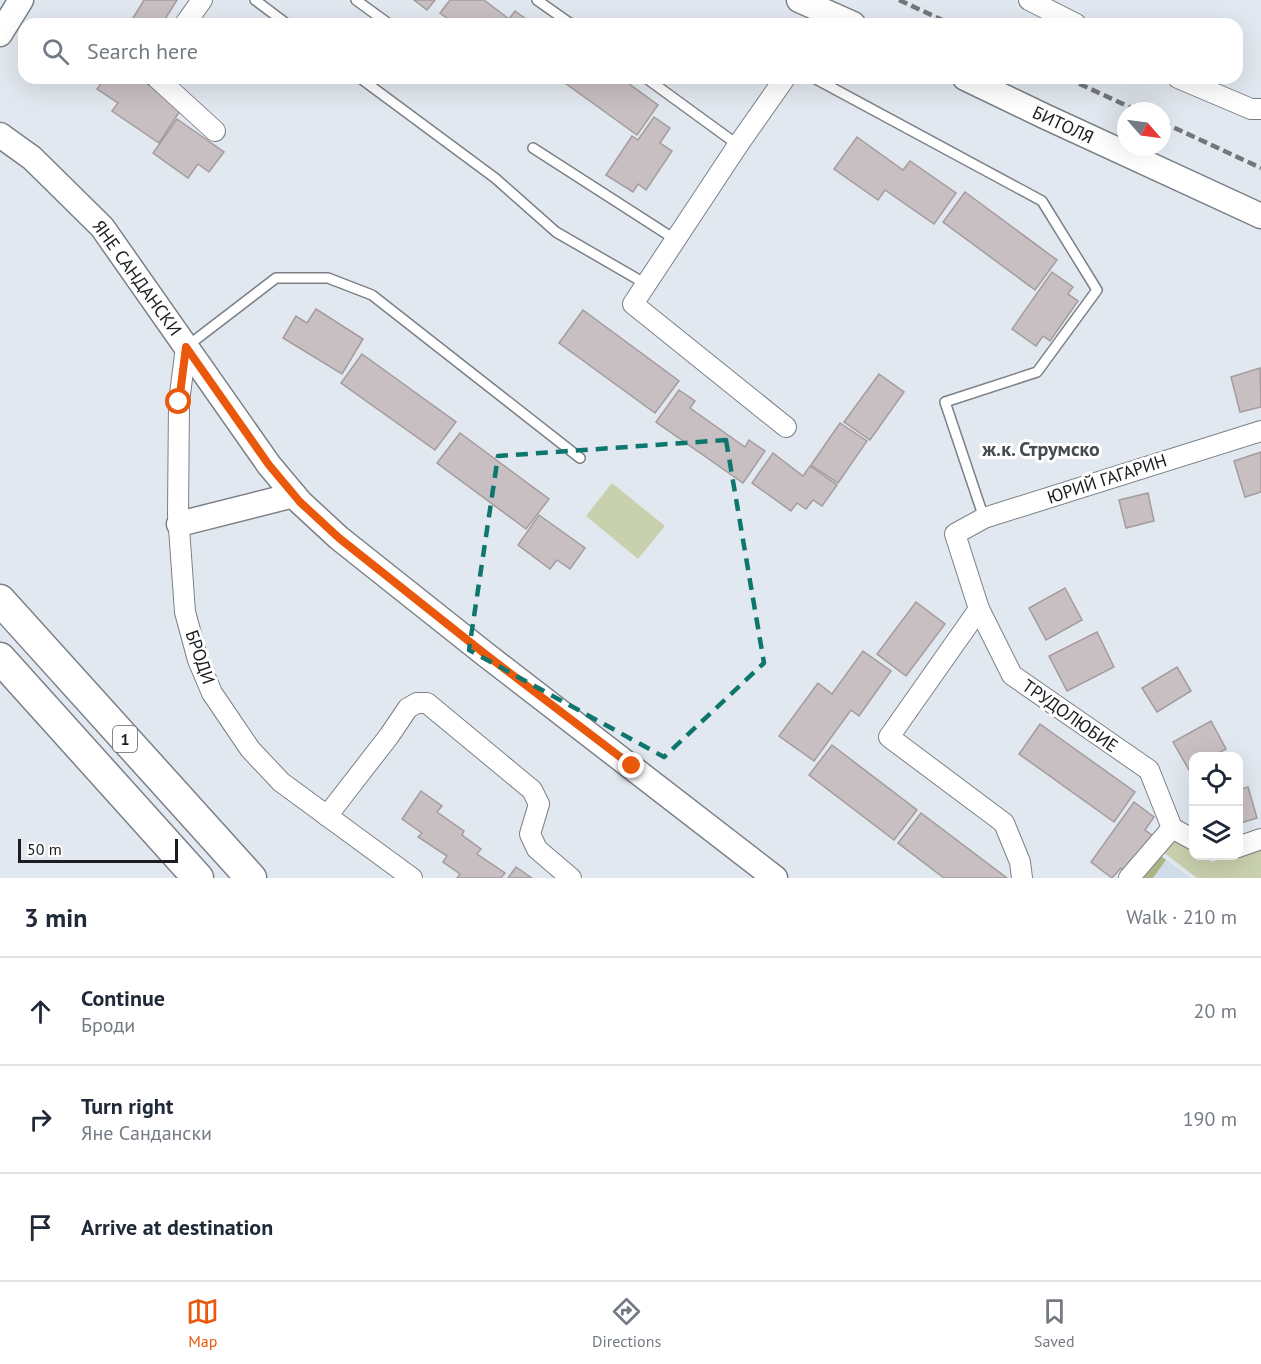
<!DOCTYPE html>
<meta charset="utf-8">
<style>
body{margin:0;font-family:"PT Sans",sans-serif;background:#f6f6f7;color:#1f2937}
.controls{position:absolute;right:18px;bottom:18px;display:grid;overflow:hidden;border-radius:12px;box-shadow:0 6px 24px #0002}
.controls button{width:54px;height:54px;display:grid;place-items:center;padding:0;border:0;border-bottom:2px solid #e0e1e3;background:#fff;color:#1f2937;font:30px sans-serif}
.compass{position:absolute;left:1117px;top:102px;width:54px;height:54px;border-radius:50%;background:#fff;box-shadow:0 6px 24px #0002;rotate:118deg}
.scale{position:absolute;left:18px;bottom:15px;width:160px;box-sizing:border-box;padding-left:6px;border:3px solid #1b1d20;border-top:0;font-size:16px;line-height:21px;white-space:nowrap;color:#1b1d20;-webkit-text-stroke:4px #fff;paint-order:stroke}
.stop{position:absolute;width:18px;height:18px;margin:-14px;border:4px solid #ea580c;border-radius:50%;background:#fff}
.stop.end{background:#ea580c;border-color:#fff;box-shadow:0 2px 6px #0008}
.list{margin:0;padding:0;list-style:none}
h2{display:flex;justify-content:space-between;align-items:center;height:78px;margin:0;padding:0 24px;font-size:26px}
h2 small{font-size:20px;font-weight:400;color:#747a83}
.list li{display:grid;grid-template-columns:39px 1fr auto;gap:18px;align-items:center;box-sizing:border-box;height:108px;padding:0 24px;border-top:2px solid #e0e1e3}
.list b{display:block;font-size:22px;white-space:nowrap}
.list p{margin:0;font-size:20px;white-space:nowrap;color:#747a83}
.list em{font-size:20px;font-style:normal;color:#747a83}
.icon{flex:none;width:33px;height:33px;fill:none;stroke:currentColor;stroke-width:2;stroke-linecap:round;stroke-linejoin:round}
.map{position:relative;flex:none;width:1261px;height:878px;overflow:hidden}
.search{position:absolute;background:#fff;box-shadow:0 6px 24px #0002;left:18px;right:18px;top:18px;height:66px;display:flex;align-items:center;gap:15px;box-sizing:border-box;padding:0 21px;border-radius:18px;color:#747a83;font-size:22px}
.sheet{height:402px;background:#fff}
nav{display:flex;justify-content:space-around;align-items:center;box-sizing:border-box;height:84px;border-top:2px solid #e0e1e3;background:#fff;font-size:16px;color:#747a83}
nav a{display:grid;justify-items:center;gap:3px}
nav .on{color:#ea580c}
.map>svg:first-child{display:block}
</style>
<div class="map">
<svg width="1261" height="878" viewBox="0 0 1261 878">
<rect width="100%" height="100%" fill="#e2e8ef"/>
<path fill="#d1dce9" d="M1156,852L1190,878H1136Z"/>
<g fill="#c9d0ad">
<path d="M612,483L665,526L638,559L586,516Z"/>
<path d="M1176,837L1193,849L1194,856H1203L1212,862L1261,847V878H1197L1159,849Z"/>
</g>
<path fill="#abb582" d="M1156,852L1166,860L1153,878H1136Z"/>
<g fill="#c8bfc2" stroke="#a49b9d" stroke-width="1.5">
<path d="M144,0H177L162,24H132L130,23Z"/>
<path d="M414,0H435L427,10Z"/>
<path d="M450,0H484L509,19L515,11L533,24H455L440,13Z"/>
<path d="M105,78H139L182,108L159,143L112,111L118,103L97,89Z"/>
<path d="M558,78H621L658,105L637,135Z"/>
<path d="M654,117L670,128L660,143L672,151L646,190L638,184L633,192L606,175L632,136L638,140Z"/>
<path d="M177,119L224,152L209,172L198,164L188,178L153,153Z"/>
<path d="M857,137L903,170L910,161L956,193L934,224L885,190L878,200L834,169Z"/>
<path d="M965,192L1057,260L1035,290L943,222Z"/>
<path d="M1052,272L1073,287L1068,294L1078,301L1050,341L1043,336L1036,346L1012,329Z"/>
<path d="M316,309L363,339L342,374L283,338L296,316L307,323Z"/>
<path d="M583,310L679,381L655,413L559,343Z"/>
<path d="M362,354L456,422L435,450L341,383Z"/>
<path d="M1260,368L1261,407L1240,412L1231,377Z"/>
<path d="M879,374L904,392L870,440L844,422Z"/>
<path d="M679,390L695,401L690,408L745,447L749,440L765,451L743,483L656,422Z"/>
<path d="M840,423L867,441L838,483L811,465Z"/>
<path d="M460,433L549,499L526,529L437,463Z"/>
<path d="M1261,452V492L1245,497L1234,461Z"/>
<path d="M773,453L803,476L810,466L837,485L822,506L813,500L806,509L797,503L791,511L752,483Z"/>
<path d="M1148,493L1154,521L1126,528L1119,500Z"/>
<path d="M539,515L585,548L570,569L557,560L550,569L518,545Z"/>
<path d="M1065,588L1082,620L1046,640L1029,608Z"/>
<path d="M916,602L945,624L906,676L877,654Z"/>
<path d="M1097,632L1114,667L1067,691L1049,656Z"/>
<path d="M863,651L891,671L859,716L851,710L814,761L779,736L818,683L832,694Z"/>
<path d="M1177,667L1191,691L1157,712L1142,688Z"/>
<path d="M1211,721L1226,749L1213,756H1194V767L1189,770L1173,742Z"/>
<path d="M1040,724L1135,792L1114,822L1019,754Z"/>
<path d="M832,745L917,810L894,840L809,775Z"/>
<path d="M1248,787L1257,818L1238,824V790Z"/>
<path d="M421,791L442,806L437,812L464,831L462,835L481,849L477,854L505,873L501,878H457L460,874L443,862L447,856L418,837L422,833L402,819Z"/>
<path d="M1134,802L1154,817L1145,830L1153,836L1126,873L1121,868L1112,878L1091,862Z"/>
<path d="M921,813L1007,878H944L898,843Z"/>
<path d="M516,867L532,878H508Z"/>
</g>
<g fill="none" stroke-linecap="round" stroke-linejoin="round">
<g stroke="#7b8087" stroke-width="12">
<g id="service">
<path d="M255,0L287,24"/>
<path d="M356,0L389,24"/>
<path d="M537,0L571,24"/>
<path d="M360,78L495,178L556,232L646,284"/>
<path d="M646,78L738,145"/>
<path d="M814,78L1042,201L1097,290L1037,372L945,402L984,518"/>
<path d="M533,148L676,240"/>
<path d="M186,347L276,278H328L372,295L580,458"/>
</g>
</g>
<g stroke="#7b8087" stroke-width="22">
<g id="minor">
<path d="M1029,0L1076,24"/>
<path d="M185,24L202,0"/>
<path d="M157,78L215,131"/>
<path d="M785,78L738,145L633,304L786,427"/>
<path d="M1178,78L1251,109H1261"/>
<path d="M186,347L179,402L178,514L185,612L198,660L212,693L250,749L281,782L412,878"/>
<path d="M979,609L889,737L1004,823L1020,862L1022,878"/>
<path d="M327,816L389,736L408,708L417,703H427L532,790L539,804L530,834L537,849L571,878"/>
<path d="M1172,828L1194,840"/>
<path d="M1238,847L1261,839"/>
<path d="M1129,878L1172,828L1149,770L1012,675L979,609L955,534L984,518L1261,431"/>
</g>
</g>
<g stroke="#7b8087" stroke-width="27">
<g id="tertiary">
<path d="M799,0L853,24"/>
<path d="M0,34L21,0"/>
<path d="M965,78L1044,116L1261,216"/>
<path d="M0,135L32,158L102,227L269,465L300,502L339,538L485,654L775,878"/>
<path d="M179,524L294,495"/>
</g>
</g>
<g stroke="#7b8087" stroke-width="33">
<g id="primary">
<path d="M0,600L251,878"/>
<path d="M0,658L198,878"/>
</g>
</g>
<use href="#service" stroke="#fff" stroke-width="9"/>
<use href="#minor" stroke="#fff" stroke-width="20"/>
<use href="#tertiary" stroke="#fff" stroke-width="24"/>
<use href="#primary" stroke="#fff" stroke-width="30"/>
<g stroke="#73777b" stroke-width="4.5" stroke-dasharray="9 4.5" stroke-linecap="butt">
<path d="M899,0L951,24"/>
<path d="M1067,78L1138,111"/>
<path d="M1162,122L1261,168"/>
</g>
</g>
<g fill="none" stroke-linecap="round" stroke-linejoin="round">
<path stroke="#ea580c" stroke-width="8" d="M179,402L186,347L269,465L300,502L339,538L485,654L632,766"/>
</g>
<path fill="none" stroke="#0f766e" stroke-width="4.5" stroke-dasharray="12 8" stroke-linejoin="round" d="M726,440L764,663L664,757L469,650L498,456Z"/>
<g text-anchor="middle" stroke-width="6" stroke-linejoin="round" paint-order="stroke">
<rect fill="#fff" stroke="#5f6163" stroke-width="1.5" x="113" y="726" width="24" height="26" rx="4.5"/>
<g font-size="16" font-weight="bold" fill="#1b1d20">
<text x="125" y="745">1</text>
</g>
<g font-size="18" fill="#1b1d20" stroke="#fff">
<text transform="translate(1063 125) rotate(25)" y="6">БИТОЛЯ</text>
<text transform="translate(137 278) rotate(54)" y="6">ЯНЕ САНДАНСКИ</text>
<text transform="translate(1107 479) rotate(-18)" y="6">ЮРИЙ ГАГАРИН</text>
<text transform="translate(200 657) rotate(71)" y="6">БРОДИ</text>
<text transform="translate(1070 716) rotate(35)" y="6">ТРУДОЛЮБИЕ</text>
</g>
<g font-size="20" font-weight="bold" fill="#464b50" stroke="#fff">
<text x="1041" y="456">ж.к. Струмско</text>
</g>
</g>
</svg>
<div class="controls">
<button><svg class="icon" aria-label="locate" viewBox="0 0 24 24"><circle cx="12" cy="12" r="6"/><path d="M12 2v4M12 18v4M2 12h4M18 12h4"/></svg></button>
<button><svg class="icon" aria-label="layers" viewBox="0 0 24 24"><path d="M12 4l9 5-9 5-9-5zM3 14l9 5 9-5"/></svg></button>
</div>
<svg class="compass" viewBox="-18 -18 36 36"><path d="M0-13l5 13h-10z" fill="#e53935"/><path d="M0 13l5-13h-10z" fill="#747a83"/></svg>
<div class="scale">50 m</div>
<div class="stop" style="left:179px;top:402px"></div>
<div class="stop end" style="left:632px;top:766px"></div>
<div class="search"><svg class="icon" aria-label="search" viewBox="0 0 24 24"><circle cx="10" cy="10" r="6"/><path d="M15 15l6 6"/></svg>Search here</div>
</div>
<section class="sheet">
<h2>3 min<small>Walk · 210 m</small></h2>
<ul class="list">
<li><svg class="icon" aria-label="ahead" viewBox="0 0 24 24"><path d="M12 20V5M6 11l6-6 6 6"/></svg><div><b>Continue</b><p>Броди</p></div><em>20 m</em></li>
<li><svg class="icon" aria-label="right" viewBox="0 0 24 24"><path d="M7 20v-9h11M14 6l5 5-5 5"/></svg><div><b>Turn right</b><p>Яне Сандански</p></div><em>190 m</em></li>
<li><svg class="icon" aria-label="arrive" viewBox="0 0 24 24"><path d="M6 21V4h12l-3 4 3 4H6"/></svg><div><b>Arrive at destination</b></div></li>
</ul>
</section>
<nav>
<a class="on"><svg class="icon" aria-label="map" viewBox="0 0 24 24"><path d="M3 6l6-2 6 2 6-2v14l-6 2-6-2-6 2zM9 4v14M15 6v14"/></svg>Map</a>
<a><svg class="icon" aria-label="directions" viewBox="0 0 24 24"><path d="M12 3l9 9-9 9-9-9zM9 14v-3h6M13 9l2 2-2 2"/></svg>Directions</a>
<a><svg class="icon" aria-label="saved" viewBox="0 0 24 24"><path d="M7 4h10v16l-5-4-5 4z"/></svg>Saved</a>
</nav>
